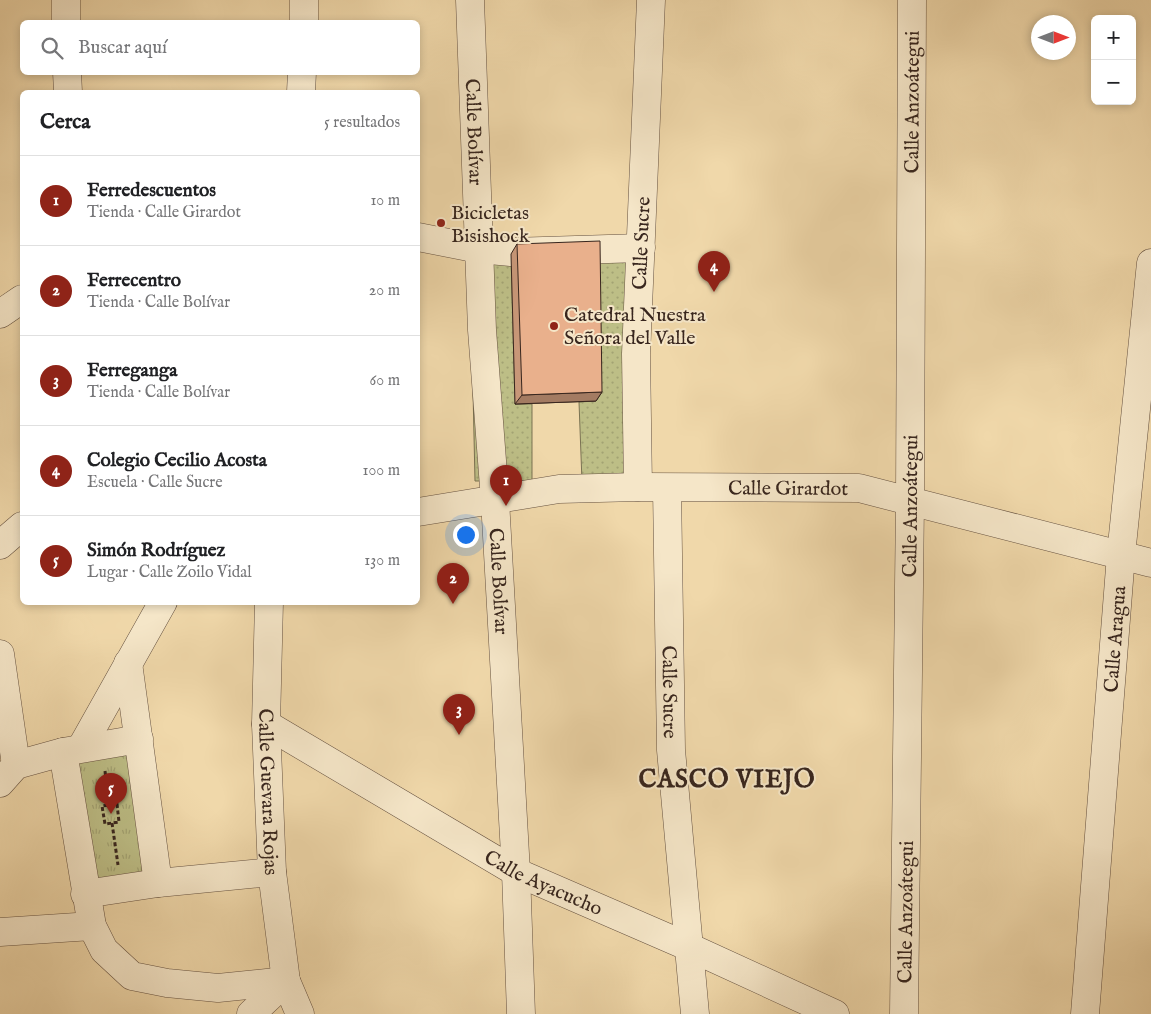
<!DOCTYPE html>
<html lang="es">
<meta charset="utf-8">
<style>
body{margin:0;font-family:"IM FELL English",serif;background:#f2f2f2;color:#202124}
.controls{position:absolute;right:15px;top:15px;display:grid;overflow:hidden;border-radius:8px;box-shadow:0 2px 8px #0003}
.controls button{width:45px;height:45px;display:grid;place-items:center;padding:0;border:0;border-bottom:1px solid #e0e0e0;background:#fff;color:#202124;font:25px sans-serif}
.compass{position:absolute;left:1031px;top:15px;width:45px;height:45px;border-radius:50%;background:#fff;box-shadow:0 2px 8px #0003;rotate:90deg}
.you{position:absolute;left:465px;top:534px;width:18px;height:18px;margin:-12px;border:4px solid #fff;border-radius:50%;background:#1a73e8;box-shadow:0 0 0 8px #1a73e833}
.badge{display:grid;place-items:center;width:32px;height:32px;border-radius:50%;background:#8f2418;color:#fff;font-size:16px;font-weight:700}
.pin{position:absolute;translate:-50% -41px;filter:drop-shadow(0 1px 2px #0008)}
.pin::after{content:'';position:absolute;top:26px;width:18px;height:15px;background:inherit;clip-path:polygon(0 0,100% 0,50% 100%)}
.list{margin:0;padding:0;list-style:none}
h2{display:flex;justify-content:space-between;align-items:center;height:65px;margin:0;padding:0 20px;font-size:21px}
h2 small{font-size:16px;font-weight:400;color:#757577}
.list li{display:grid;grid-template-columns:32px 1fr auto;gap:15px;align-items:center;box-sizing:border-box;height:90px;padding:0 20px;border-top:1px solid #e0e0e0}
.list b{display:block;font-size:19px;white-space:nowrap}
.list p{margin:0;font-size:16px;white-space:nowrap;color:#757577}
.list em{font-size:16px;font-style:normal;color:#757577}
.icon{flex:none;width:28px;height:28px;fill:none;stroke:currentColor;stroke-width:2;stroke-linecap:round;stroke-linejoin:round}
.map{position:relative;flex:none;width:1151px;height:1014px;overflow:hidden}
.search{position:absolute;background:#fff;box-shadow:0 2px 8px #0003;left:20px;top:20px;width:400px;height:55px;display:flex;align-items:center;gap:12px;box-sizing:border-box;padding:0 18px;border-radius:8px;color:#757577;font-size:19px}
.panel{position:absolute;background:#fff;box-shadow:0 2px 8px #0003;left:20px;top:90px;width:400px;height:515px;border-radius:8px}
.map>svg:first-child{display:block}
</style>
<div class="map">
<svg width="1151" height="1014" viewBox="0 0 1151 1014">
<defs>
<pattern id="grass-dots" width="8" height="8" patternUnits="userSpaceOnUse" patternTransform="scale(1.25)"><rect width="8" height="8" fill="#bdbe86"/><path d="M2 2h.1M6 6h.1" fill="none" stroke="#a3a373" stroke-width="1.8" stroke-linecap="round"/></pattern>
<pattern id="park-tufts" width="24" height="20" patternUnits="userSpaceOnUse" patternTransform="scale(1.25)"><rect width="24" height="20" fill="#bdbe86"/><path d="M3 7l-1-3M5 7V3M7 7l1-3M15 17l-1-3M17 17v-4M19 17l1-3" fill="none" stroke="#a3a373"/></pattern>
</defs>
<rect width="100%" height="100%" fill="#f0d8aa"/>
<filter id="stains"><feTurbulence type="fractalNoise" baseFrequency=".004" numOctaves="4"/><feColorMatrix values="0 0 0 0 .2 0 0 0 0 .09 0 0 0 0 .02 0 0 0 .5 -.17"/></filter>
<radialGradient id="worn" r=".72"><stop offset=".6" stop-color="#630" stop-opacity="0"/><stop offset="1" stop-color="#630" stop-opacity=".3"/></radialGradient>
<g fill="url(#grass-dots)" stroke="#7a7252">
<path d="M640,248L630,483L582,482L579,402L595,401L594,250Z"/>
<path d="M511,254L515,404H532V481H475L470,255Z"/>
</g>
<path fill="url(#park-tufts)" stroke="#7a7252" d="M139,739L158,883L85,894L63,752Z"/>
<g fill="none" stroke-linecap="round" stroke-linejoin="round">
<g stroke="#665241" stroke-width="29">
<g id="minor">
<path d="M66,0V22"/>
<path id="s1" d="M470,0L482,330L495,500L516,872L521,1014"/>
<path d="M304,22V0"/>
<path d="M67,72L68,92"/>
<path d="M301,92L302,72"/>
<path d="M418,237L479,249L511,252L641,248"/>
<path d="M0,314L22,299"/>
<path id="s2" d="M638,487L636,354L651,0"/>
<path id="s3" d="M667,488L671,750L695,1014"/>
<path id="s4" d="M418,512L559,489L638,487L859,488L1151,563"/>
<path d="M0,545L22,526"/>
<path id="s5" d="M269,602L266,724L272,872L286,981L300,1014"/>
<path d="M0,654L16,765"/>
<path d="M128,663L158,883"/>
<path id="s6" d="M266,724L516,872L689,947L835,1014"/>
<path d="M81,748L163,602"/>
<path d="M63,752L92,926L104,950L132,976L167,983L218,988L286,981"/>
<path d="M0,783L16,765L63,752L139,739"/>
<path d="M85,894L158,883L272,872"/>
<path d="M0,932L92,926"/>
<path d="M251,1014L286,981"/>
<path id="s7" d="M904,1014L910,501L912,0"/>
<path id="s8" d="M1085,1014L1121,555L1151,263"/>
</g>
</g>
<g stroke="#38261e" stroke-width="3" stroke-dasharray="4 2.5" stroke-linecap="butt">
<path d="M105,771L109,805"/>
<path d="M117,804L119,822L105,824L102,806Z"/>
<path d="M112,823L118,865"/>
</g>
<use href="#minor" stroke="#f5e6c8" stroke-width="28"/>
</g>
<path fill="#c89778" stroke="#38261e" d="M517,244L602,392L596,401L515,404L511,254Z"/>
<path fill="#a37b62" stroke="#38261e" d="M602,392L596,401L515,404L522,395Z"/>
<path fill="#e9b08c" stroke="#38261e" d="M600,241L602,392L522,395L517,244Z"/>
<g fill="#8f2418" stroke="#f5e6c8" stroke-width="2">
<circle cx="441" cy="223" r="5"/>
<circle cx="554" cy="326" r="5"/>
</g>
<g text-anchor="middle" stroke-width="4" stroke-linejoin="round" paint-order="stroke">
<g font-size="20" fill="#38261e" stroke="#f5e6c8">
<text dy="7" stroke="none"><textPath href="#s7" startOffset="912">Calle Anzoátegui</textPath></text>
<text dy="7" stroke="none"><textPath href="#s1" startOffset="132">Calle Bolívar</textPath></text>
<text dy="7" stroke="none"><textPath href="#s2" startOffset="244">Calle Sucre</textPath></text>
<text dy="7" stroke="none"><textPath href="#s4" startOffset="372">Calle Girardot</textPath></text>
<text dy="7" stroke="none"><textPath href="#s7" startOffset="508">Calle Anzoátegui</textPath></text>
<text dy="7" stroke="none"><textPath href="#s1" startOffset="582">Calle Bolívar</textPath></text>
<text dy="7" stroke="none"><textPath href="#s8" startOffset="376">Calle Aragua</textPath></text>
<text dy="7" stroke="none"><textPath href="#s3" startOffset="204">Calle Sucre</textPath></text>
<text dy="7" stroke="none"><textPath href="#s5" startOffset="190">Calle Guevara Rojas</textPath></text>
<text dy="7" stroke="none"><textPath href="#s6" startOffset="320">Calle Ayacucho</textPath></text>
<text dy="7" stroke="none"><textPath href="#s7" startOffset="102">Calle Anzoátegui</textPath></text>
</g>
<g font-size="20" fill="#38261e" stroke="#f5e6c8" text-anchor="start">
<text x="451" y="219">Bicicletas<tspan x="451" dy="23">Bisishock</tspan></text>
<text x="564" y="321">Catedral Nuestra<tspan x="564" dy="23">Señora del Valle</tspan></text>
</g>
<g font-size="25" font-weight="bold" letter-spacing="1" fill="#38261e" stroke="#f5e6c8">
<text x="727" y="787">CASCO VIEJO</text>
</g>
</g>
<rect width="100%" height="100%" filter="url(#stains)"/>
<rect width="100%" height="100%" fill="url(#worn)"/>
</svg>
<div class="controls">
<button>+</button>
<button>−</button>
</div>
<svg class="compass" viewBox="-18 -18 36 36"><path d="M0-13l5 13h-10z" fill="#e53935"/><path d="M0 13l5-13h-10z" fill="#757577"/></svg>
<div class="you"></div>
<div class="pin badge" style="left:506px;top:506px">1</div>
<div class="pin badge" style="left:453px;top:604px">2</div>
<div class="pin badge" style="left:459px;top:735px">3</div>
<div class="pin badge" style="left:714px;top:292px">4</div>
<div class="pin badge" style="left:111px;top:814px">5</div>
<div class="search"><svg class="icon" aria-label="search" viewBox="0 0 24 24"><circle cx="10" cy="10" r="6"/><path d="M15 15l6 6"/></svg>Buscar aquí</div>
<section class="panel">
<h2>Cerca<small>5 resultados</small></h2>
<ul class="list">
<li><span class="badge">1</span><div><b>Ferredescuentos</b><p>Tienda · Calle Girardot</p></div><em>10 m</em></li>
<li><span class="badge">2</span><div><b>Ferrecentro</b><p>Tienda · Calle Bolívar</p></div><em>20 m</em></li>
<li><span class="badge">3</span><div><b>Ferreganga</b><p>Tienda · Calle Bolívar</p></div><em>60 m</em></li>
<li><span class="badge">4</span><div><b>Colegio Cecilio Acosta</b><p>Escuela · Calle Sucre</p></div><em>100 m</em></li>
<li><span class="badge">5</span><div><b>Simón Rodríguez</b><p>Lugar · Calle Zoilo Vidal</p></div><em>130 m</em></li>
</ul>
</section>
</div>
